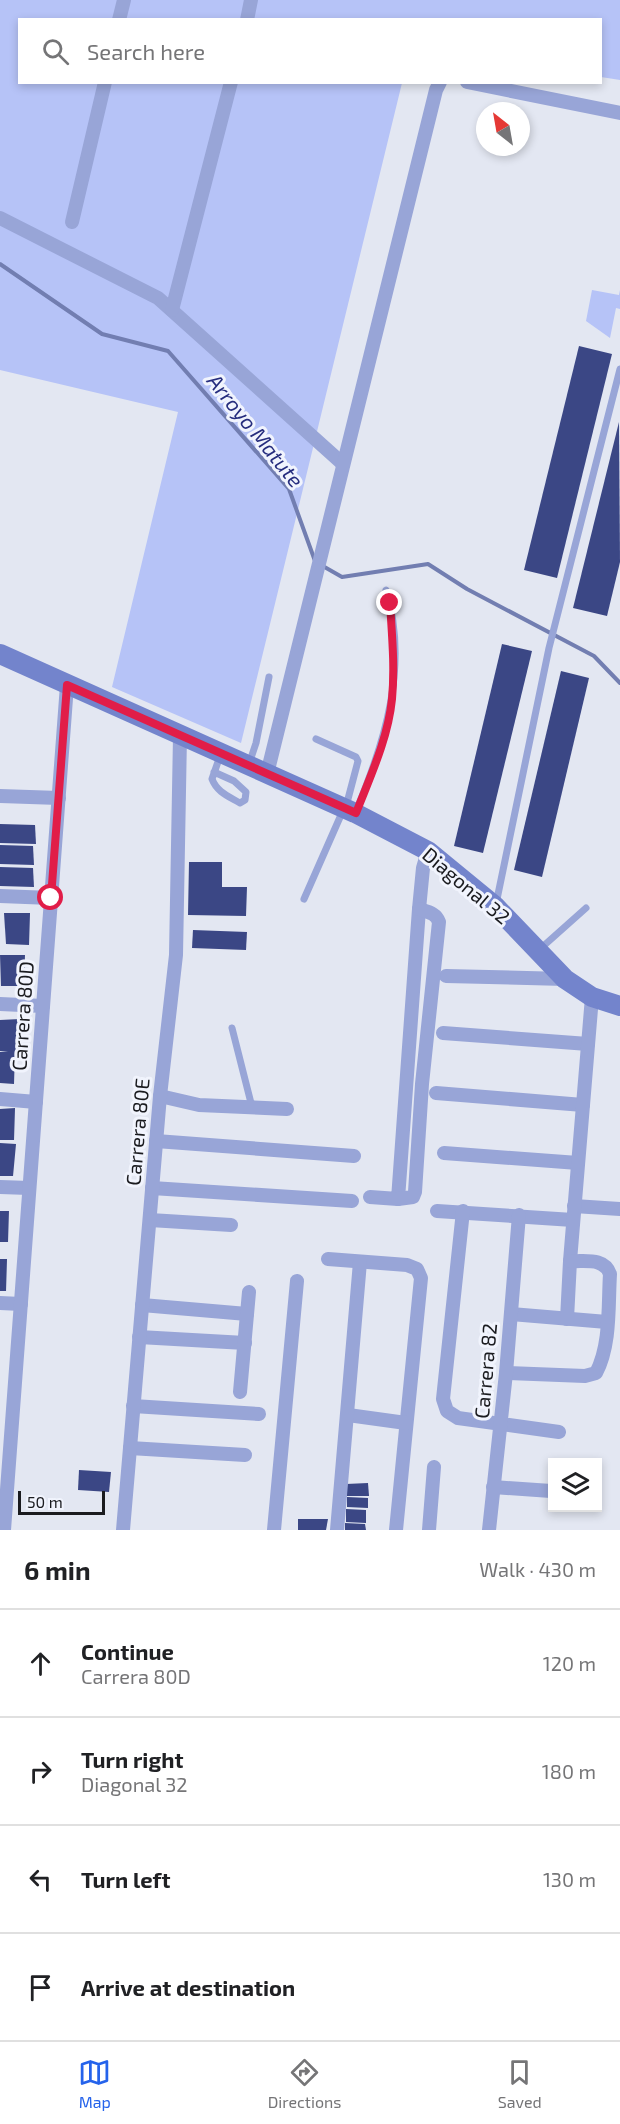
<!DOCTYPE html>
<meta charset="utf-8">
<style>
body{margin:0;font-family:"Exo 2",sans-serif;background:#f2f2f2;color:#202124}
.controls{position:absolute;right:18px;bottom:18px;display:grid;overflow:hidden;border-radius:0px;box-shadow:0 3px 9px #0003}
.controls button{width:54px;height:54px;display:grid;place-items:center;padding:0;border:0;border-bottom:2px solid #e0e0e0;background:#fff;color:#202124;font:30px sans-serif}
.compass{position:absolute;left:476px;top:102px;width:54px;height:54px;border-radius:50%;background:#fff;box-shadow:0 3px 9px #0003;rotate:329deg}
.scale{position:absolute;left:18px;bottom:15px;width:87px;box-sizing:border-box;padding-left:6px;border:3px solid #1a1b1f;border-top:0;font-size:16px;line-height:21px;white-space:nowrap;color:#1a1b1f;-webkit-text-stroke:4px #f1f4fd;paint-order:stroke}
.stop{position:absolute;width:18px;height:18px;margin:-14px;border:4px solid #e11d48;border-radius:50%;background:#fff}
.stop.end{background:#e11d48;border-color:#fff;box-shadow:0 2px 6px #0008}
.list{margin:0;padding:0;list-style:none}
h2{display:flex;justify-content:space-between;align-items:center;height:78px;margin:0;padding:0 24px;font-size:26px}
h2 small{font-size:20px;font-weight:400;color:#757577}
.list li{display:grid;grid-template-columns:39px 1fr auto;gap:18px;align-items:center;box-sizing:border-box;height:108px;padding:0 24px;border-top:2px solid #e0e0e0}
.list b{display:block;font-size:22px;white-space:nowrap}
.list p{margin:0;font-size:20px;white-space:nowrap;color:#757577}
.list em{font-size:20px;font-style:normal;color:#757577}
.icon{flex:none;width:33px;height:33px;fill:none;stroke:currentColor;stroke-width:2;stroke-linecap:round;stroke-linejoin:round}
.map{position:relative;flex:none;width:620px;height:1530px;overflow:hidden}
.search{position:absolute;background:#fff;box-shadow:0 3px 9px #0003;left:18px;right:18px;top:18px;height:66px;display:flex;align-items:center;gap:15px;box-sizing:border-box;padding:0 21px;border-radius:0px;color:#757577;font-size:22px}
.sheet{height:510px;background:#fff}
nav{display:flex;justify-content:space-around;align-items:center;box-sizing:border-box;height:84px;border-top:2px solid #e0e0e0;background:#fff;font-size:16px;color:#757577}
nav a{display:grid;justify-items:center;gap:3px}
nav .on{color:#2563eb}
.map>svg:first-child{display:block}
</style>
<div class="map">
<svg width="620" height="1530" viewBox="0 0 620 1530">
<rect width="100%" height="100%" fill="#e3e7f2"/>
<g fill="#b6c3f7">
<path d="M0,0H620V80L601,77L600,20H20V82L402,83L241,743L112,687L178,412L0,370Z"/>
<path d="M592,290L619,295L620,290V309L616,308L610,338L586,321Z"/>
</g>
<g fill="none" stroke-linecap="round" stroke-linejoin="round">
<g stroke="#727eb1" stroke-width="4">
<path d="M0,264L102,334L168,351L289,489L315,561"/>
<path d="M321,565L342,577L428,564L467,589L594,656L620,683"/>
</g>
</g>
<g fill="#3b4785">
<path d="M579,346L612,354L557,578L524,570Z"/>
<path d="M619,422L620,562L607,616L573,608Z"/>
<path d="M502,644L532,651L483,853L454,846Z"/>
<path d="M561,671L589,678L542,877L514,870Z"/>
<path d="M0,824L35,825L36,844L0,843Z"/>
<path d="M0,845L33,846L34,865L0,864Z"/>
<path d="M189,862H222V887H247L246,916L188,915Z"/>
<path d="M0,867L33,868L34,887L0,886Z"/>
<path d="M4,913H30L29,945L6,944Z"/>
<path d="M193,930L247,932L246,950L192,948Z"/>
<path d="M0,955H25L24,986H1Z"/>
<path d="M20,1019L19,1051H15L14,1084L0,1083V1052L8,1051H0V1020Z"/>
<path d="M15,1108L14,1140H0V1109Z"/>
<path d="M0,1143L16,1144L13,1176H0Z"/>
<path d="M0,1211H9L8,1242H0Z"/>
<path d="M0,1259H7L6,1291H0Z"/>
<path d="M79,1470L111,1472L109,1492L78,1490Z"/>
<path d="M368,1483L369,1496H346V1484Z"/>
<path d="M347,1497L368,1498V1508L347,1507Z"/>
<path d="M346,1509L366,1510V1523L346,1522Z"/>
<path d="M298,1519H328L326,1530H298Z"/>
<path d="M345,1523L365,1524L366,1530H345Z"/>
</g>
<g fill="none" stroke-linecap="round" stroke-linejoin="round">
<g stroke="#98a5d7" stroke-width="7">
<path d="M249,764L256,743L269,677"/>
<path d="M214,772L234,781L246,792L245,800L240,803C228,796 217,792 212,779L220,756"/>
<path d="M356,811C385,742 409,665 386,590"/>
<path d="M304,899L348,799L358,761L356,757L316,739"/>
<path d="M496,904L549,648L620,369"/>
<path d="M540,949L586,908"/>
<path d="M232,1028L252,1107"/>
</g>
<g stroke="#98a5d7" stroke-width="14">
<path d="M119,20L124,0"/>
<path d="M247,20L251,0"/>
<path d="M467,82L620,113"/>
<path d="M0,218L158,298L343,464"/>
<path d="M72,222L105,82"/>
<path d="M172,310L231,82"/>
<path d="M267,774L436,90L440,82"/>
<path d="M0,796L59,798"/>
<path d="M0,896L51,898"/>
<path d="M446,976L565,979"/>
<path d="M0,1004L43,1006"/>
<path d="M443,1033L588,1044"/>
<path d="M436,1093L583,1105"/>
<path d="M160,1096L199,1105L287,1109"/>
<path d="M0,1099L36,1102"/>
<path d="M156,1141L354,1156"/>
<path d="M444,1153L578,1163"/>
<path d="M0,1187L29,1188"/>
<path d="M152,1188L352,1201"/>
<path d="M370,1197L398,1199L419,909L423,868L428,851"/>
<path d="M398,1199L413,1197L415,1192L422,1084L439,922C436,913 428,912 419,909"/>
<path d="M574,1206L620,1209"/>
<path d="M437,1211L573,1220"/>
<path d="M463,1211L443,1399L447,1411L458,1418L559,1432"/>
<path d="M150,1220L231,1225"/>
<path d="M328,1259L407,1265L417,1269L421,1278L396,1530"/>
<path d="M0,1303L21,1304"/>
<path d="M142,1305L247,1314"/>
<path d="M511,1314L607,1322"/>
<path d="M567,1319L570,1261L592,997"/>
<path d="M139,1337L245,1343"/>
<path d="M506,1373L585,1376L596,1373C611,1345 608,1305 610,1274C604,1257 585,1262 570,1261"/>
<path d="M240,1392L249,1292"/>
<path d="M133,1406L259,1414"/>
<path d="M348,1415L406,1423"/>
<path d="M130,1448L245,1455"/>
<path d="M493,1487L551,1491"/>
<path d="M4,1530L67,685"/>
<path d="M123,1530L160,1096L176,955L180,736"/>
<path d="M274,1530L297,1281"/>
<path d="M337,1530L360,1262"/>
<path d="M429,1530L434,1467"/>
<path d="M489,1530L506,1373L519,1215"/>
</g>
<path stroke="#7384cc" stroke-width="20" d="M0,654L355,813L428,851L495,906L565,979L592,997L620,1006"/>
</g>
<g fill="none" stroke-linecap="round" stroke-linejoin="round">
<path stroke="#e11d48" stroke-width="8" d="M51,898L67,685L356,813C370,777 388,739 392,699C395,667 392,636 390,603"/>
</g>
<g text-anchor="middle" stroke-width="6" stroke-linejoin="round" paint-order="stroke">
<g font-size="20" fill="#1a1b1f" stroke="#f1f4fd">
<text transform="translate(466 886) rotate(40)" y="7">Diagonal 32</text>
<text transform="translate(23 1016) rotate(-86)" y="7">Carrera 80D</text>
<text transform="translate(138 1132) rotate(-85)" y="7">Carrera 80E</text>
<text transform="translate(486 1371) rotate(-85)" y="7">Carrera 82</text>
</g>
<g font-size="21" font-style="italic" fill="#262d7e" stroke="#f1f4fd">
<text transform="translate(255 431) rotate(51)" y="7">Arroyo Matute</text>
</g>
</g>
</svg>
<div class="controls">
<button><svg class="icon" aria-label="layers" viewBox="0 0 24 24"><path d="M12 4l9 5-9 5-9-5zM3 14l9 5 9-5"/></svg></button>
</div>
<svg class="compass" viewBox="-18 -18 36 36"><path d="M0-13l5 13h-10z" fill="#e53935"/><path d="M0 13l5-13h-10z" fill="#757577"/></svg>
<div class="scale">50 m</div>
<div class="stop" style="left:51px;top:898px"></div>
<div class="stop end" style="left:390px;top:603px"></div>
<div class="search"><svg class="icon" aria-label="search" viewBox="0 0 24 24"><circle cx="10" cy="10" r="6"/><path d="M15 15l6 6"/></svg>Search here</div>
</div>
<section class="sheet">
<h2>6 min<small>Walk · 430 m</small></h2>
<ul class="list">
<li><svg class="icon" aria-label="ahead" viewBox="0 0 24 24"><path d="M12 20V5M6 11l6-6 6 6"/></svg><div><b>Continue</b><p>Carrera 80D</p></div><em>120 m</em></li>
<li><svg class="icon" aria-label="right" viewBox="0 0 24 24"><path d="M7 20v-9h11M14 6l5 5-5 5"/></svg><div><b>Turn right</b><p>Diagonal 32</p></div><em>180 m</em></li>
<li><svg class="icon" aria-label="left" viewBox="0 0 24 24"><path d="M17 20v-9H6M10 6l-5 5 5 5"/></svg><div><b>Turn left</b></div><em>130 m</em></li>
<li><svg class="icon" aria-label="arrive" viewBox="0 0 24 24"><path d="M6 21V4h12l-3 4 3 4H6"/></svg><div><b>Arrive at destination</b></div></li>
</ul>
</section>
<nav>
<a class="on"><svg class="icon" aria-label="map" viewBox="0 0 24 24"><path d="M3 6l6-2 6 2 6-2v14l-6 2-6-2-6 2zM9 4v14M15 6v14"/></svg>Map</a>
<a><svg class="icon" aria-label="directions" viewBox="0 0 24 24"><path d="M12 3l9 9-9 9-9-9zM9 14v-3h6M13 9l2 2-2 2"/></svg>Directions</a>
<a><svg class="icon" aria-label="saved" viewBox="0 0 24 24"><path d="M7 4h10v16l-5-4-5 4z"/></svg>Saved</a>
</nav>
